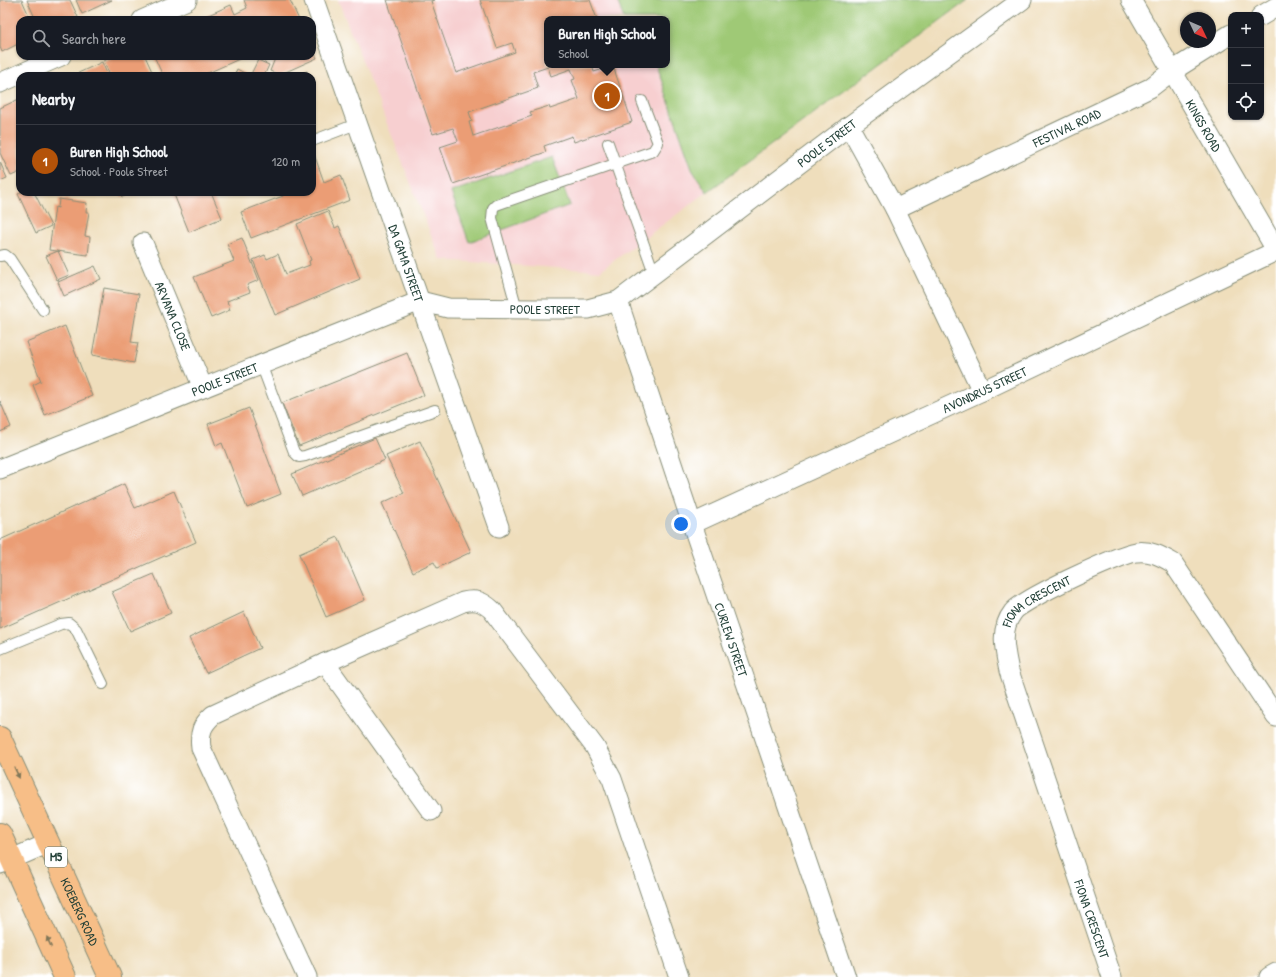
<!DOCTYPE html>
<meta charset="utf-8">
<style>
body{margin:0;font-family:"Patrick Hand",sans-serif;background:#242831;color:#f1f3f6}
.controls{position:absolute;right:12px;top:12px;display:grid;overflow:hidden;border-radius:8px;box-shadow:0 1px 3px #0004}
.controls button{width:36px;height:36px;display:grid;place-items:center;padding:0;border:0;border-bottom:1px solid #363941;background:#171b24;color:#f1f3f6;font:20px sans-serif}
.compass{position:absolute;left:1180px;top:12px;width:36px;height:36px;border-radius:50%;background:#171b24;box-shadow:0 1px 3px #0004;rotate:134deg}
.you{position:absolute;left:681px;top:524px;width:14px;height:14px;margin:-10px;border:3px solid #fff;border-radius:50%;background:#1a73e8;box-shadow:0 0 0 6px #1a73e833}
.badge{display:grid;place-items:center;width:26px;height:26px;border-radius:50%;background:#b45309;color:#fff;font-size:13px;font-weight:700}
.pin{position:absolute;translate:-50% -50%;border:2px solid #fff;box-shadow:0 1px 4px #0006}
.popup{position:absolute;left:544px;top:16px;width:126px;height:52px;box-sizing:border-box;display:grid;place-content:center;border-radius:8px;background:#171b24;filter:drop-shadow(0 1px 3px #0005);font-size:13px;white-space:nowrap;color:#9ea1a6}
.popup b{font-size:15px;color:#f1f3f6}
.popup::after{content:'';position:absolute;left:50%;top:100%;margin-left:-8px;border:8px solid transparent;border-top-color:#171b24}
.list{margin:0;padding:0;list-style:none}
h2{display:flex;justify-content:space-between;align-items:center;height:52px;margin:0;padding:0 16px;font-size:17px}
h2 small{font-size:13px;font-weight:400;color:#9ea1a6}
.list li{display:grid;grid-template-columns:26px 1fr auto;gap:12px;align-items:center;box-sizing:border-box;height:72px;padding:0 16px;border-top:1px solid #363941}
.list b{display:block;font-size:15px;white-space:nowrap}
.list p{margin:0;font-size:13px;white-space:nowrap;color:#9ea1a6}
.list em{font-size:13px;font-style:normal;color:#9ea1a6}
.icon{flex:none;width:22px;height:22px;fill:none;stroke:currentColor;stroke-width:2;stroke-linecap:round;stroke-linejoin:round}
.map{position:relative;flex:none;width:1276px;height:977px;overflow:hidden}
.search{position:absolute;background:#171b24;box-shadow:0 1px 3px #0004;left:16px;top:16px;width:300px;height:44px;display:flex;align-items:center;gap:10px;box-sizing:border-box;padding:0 14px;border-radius:12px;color:#9ea1a6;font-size:15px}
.panel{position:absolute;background:#171b24;box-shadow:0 1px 3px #0004;left:16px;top:72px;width:300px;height:124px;border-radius:12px}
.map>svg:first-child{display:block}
</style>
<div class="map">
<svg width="1276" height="977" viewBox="0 0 1276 977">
<rect width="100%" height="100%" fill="#fff"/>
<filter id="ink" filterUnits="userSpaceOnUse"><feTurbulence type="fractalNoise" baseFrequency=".025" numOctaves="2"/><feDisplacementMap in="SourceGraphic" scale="8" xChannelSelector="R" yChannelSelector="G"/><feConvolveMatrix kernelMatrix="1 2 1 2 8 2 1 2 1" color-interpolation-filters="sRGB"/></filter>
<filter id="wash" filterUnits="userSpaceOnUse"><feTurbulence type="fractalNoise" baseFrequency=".012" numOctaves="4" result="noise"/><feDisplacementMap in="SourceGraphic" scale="16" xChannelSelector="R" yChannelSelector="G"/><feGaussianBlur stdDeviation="0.9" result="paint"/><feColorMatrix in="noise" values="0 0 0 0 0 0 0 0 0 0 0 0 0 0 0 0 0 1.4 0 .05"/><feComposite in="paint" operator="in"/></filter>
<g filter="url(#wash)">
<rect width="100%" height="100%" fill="#efdebc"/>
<path fill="#f7cfd0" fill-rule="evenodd" d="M338,0H968L600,271L441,260ZM547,19H667V65H547Z"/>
<g fill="#9fc976" stroke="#5f8355">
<path d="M617,0H968L707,192L693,171L656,65H667V19H624Z"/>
<path d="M552,157L570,205L469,242L451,192Z"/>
</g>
<g id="blocks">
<g fill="#eb9d74" fill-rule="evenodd">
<path d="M0,0H22L31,20H20V43L2,52L0,47Z"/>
<path d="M27,0H70L78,17L71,20H36Z"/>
<path d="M76,0H112L82,14Z"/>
<path d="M244,0H290L299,20H197L231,5L235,14L247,8Z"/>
<path d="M387,0H434L431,1L456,73L515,52L512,43L497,48L480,0H590L597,19H547V65H592L594,72L613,66L632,122L574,142L572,136L544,146L546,152L453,184L440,147L458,141L453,128L433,134ZM548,67L551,76L571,69L575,79L572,80L579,99L550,109L549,106L530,112L532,116L473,136L469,122L472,121L469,112L538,88L533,72Z"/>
<path d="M312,48L317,58L279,75L270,71L276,56L292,57L312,56Z"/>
<path d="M114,56H145L154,76H110L104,61Z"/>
<path d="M154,56H246L201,76H163Z"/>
<path d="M258,60L269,65L264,76H250Z"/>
<path d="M102,62L108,76H72Z"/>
<path d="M237,69L248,75L247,76H234Z"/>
<path d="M307,71L310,76H295Z"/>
<path d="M19,99L20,172L11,176L0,153V108Z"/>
<path d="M314,154L324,182L341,175L350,200L251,238L241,212L283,196L281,192H312V155Z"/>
<path d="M0,162L7,178L0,181Z"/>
<path d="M21,192H34L51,226L36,233L18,194Z"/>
<path d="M120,192H133L122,197Z"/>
<path d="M173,192H211L222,218L189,232Z"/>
<path d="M59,199L87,203L86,212H89L85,236L90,237L88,255L49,250L55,207L58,208Z"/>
<path d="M328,211L335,228L339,226L360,279L275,315L253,260L265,255L267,259L278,254L286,274L310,265L309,261L311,260L297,224Z"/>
<path d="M242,238L259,280L247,285L250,292L227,301L230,310L211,318L194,277L234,261L227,244Z"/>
<path d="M58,251L69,275L57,280L46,256Z"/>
<path d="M95,266L101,279L64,296L58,282Z"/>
<path d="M104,288L139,294L131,342L138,343L134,363L92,355Z"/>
<path d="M65,326L92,396L45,415L33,385L41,381L26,342Z"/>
<path d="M407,353L424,395L299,446L282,403Z"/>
<path d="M0,401L11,427L0,432Z"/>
<path d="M249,408L281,494L247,508L222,443L216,446L208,424Z"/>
<path d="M375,438L385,460L302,496L292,474Z"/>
<path d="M420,441L471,552L437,568L434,562L413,572L382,503L404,493L386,456Z"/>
<path d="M124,484L135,508L174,491L196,542L0,629V540Z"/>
<path d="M338,537L365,600L326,617L299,554Z"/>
<path d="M154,574L171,613L130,631L112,592Z"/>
<path d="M244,612L260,648L206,673L189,638Z"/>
</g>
</g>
</g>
<g filter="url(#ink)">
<use href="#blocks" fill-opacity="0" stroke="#878e78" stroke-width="1"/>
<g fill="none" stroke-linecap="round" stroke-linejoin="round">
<g stroke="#878e78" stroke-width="12">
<g id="service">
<path d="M312,141L359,123"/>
<path d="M608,143L654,273"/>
<path d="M0,256L5,255L10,259L43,310"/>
<path d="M517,309L492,218L493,208L496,205L653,151L658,143L642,101"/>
<path d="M261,364L294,452L299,457L305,456L435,410"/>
<path d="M0,649L61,624L69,623L76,629L103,684"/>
</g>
</g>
<g stroke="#878e78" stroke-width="21">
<g id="minor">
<path id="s1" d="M314,0L499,527"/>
<path id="s2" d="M1131,0L1276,250"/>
<path d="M1261,16L1276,7"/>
<path d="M142,20L187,0"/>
<path d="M0,83L61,56"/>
<path d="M849,126L895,209L982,391"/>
<path id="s3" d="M895,209L1150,88L1172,71L1231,34"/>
<path id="s4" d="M143,243L203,388"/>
<path id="s5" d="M618,301L692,524L846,977"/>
<path id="s6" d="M0,469L420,301L448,308L535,309H588L618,301L849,126L1022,0"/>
<path id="s7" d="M692,524L982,391L1276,251"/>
<path d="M325,663L431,811"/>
<path d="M0,864L49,843"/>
<path d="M307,977L201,748C199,732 202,725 213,715L325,663L463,602C476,599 482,601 492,610L595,747L612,779L679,977"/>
<path id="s8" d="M1112,977L1009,671C1005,651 999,630 1013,612C1022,599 1118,555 1136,552C1150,550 1161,556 1173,563L1276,717"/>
<path d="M1269,977L1276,973"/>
</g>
</g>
<g stroke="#878e78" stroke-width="24">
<g id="primary">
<path id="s9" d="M0,738L110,977"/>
<path d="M0,834L65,977"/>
</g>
</g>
<use href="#service" stroke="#fff" stroke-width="10"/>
<use href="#minor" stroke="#fff" stroke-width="19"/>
<use href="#primary" stroke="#f7be87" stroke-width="22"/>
</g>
<defs><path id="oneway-solid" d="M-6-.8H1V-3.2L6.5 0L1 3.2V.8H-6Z"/></defs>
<g fill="#807759">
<use href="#oneway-solid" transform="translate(17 773) rotate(65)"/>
<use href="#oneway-solid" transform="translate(49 942) rotate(-114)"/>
</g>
</g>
<g text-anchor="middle" stroke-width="3.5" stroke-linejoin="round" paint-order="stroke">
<rect fill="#fff" stroke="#627771" stroke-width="1" x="45" y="847" width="22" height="20" rx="3"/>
<g font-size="12" font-weight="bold" fill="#1f3d34">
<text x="56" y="861">M5</text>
</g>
<g font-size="13" fill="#1f3d34" stroke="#fff">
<text dy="5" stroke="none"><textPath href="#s2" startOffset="145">KINGS ROAD</textPath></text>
<text dy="5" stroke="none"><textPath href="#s3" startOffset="190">FESTIVAL ROAD</textPath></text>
<text dy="5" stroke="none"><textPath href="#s6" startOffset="914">POOLE STREET</textPath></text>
<text dy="5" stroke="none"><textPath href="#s1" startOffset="279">DA GAMA STREET</textPath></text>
<text dy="5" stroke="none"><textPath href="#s6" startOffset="578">POOLE STREET</textPath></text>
<text dy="5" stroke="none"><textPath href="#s4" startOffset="79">ARVANA CLOSE</textPath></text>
<text dy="5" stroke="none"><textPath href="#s6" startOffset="242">POOLE STREET</textPath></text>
<text dy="5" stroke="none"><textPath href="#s7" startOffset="322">AVONDRUS STREET</textPath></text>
<text dy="5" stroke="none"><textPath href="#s8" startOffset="409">FIONA CRESCENT</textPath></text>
<text dy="5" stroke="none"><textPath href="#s5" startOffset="357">CURLEW STREET</textPath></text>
<text dy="5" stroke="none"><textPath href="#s9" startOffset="191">KOEBERG ROAD</textPath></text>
<text transform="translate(1092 919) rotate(71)" y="5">FIONA CRESCENT</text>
</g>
</g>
</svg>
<div class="controls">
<button>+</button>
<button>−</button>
<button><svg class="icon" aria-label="locate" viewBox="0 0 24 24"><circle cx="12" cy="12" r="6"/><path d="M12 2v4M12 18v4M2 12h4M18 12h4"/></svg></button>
</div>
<svg class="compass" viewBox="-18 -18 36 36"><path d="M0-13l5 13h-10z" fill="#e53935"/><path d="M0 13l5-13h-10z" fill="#9ea1a6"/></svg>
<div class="you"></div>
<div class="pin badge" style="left:607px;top:96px">1</div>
<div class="popup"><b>Buren High School</b>School</div>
<div class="search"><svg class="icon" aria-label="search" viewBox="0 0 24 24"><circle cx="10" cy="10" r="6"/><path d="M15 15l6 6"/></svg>Search here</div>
<section class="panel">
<h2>Nearby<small></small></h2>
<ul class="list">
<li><span class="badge">1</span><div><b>Buren High School</b><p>School · Poole Street</p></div><em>120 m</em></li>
</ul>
</section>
</div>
